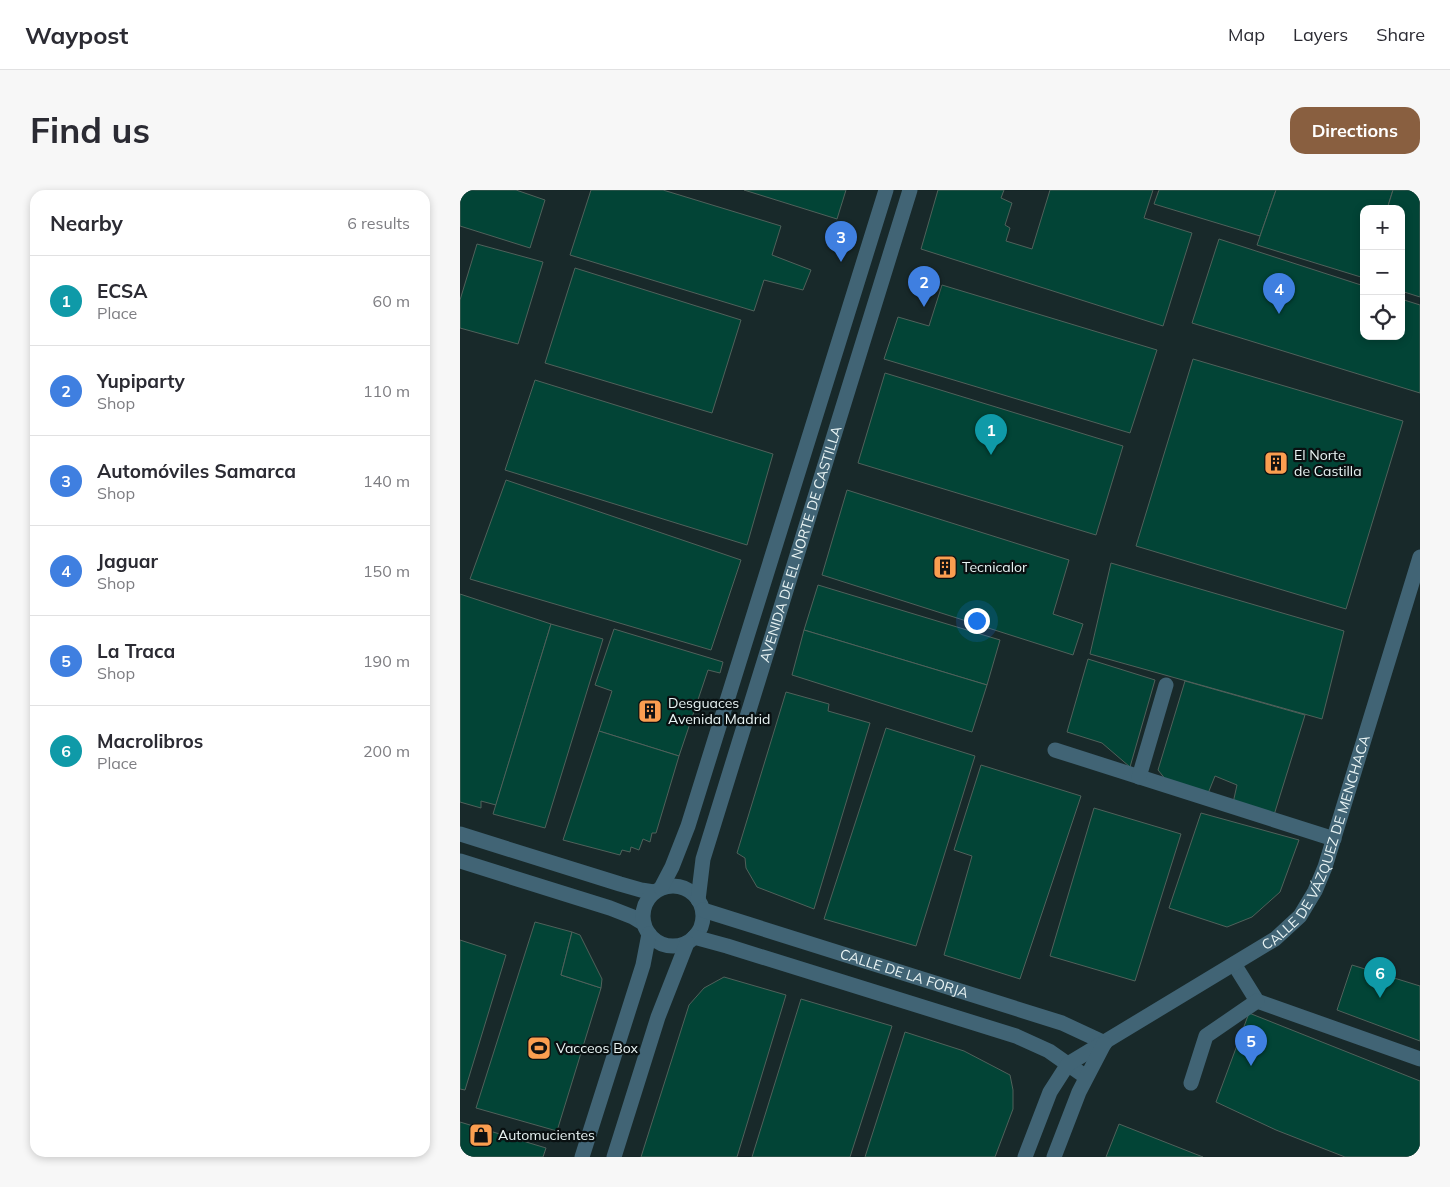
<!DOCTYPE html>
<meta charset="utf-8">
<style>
body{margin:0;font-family:Mulish,sans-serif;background:#f7f7f7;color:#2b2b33}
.controls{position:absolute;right:15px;top:15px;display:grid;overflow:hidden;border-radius:10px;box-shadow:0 2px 8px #0003}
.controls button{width:45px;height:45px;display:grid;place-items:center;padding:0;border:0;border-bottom:1px solid #e1e1e2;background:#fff;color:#2b2b33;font:25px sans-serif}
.you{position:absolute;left:516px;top:430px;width:18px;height:18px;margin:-12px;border:4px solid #fff;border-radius:50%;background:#1a73e8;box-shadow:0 0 0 8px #1a73e833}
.badge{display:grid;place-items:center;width:32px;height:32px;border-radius:50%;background:#895f40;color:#fff;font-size:16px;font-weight:700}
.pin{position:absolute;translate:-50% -41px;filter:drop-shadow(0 1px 2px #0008)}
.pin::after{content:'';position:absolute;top:26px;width:18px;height:15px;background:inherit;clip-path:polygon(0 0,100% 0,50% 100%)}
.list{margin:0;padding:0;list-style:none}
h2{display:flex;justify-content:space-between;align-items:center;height:65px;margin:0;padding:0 20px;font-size:21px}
h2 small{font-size:16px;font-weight:400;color:#7c7c81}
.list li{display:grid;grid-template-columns:32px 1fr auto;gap:15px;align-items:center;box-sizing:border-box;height:90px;padding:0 20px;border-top:1px solid #e1e1e2}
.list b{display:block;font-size:19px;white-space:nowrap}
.list p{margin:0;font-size:16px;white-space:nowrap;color:#7c7c81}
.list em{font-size:16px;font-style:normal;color:#7c7c81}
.icon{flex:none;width:28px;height:28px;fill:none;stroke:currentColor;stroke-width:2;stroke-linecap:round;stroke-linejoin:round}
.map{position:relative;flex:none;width:960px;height:967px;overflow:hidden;border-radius:15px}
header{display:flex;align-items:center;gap:30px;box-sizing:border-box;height:70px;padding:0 25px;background:#fff;border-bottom:1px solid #e1e1e2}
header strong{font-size:24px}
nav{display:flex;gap:28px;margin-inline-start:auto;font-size:18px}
.intro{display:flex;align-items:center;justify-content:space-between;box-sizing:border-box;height:120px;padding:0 30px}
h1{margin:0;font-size:35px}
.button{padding:12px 22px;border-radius:15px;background:#895f40;color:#fff;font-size:18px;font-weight:700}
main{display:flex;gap:30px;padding:0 30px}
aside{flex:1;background:#fff;border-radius:15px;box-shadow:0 2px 8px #0003}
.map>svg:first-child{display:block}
</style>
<header>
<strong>Waypost</strong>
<nav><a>Map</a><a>Layers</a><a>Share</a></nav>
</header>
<div class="intro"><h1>Find us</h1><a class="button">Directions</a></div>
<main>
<aside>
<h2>Nearby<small>6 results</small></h2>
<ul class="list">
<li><span class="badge" style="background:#0f9aa8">1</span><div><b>ECSA</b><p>Place</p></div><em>60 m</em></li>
<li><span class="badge" style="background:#3f7fe0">2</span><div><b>Yupiparty</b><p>Shop</p></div><em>110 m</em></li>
<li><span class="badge" style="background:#3f7fe0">3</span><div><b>Automóviles Samarca</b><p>Shop</p></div><em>140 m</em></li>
<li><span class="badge" style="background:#3f7fe0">4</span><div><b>Jaguar</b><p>Shop</p></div><em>150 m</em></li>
<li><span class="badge" style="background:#3f7fe0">5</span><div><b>La Traca</b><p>Shop</p></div><em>190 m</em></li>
<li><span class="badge" style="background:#0f9aa8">6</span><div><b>Macrolibros</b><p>Place</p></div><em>200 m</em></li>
</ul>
</aside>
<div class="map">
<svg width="960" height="967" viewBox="0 0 960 967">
<rect width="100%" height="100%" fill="#18292a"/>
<g fill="#024436" stroke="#50615b">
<path d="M0,0H56L85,10L70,58L0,36Z"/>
<path d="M131,0H203L321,36L312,65L351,80L343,100L304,90L294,121L110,65Z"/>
<path d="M284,0H386L377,29Z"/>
<path d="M478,0H544L541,8L552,13L545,35L550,38L546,51L572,59L590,0H693L684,28L732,43L703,136L461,59Z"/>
<path d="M699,0H816L800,46L694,14Z"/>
<path d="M816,0H933L927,19H904V88L797,55Z"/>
<path d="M933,0H960V107L941,101V19H927Z"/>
<path d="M759,49L904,96V146H941V109L960,115V203L732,133Z"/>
<path d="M17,54L83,72L58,154L0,138V110Z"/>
<path d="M115,78L281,130L252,223L85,173Z"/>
<path d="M482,95L697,160L670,243L424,169L438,127L469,136Z"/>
<path d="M733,169L943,231L886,419L676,356Z"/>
<path d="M425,183L663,256L636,345L398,273Z"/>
<path d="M75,190L313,264L287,355L45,280Z"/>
<path d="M46,290L281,370L251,460L10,389Z"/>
<path d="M387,300L609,370L593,424L623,434L613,465L362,385Z"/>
<path d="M651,373L884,441L862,529L630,464Z"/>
<path d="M358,395L540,450L527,495L344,440Z"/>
<path d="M0,404L91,434L36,615L21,611V618L0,612Z"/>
<path d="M91,434L143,449L85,638L33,624Z"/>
<path d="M154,439L263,472L260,483L248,480L219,566L139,541L152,501L135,495Z"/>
<path d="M344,440L527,495L512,542L332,485Z"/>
<path d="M628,469L695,490L670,577L642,553L607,542Z"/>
<path d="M725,491L845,525L814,625L773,613L777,595L755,586L747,606L710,595L698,580Z"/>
<path d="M326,502L369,514L368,521L410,533L354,719L297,697L286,678L285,668L277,663Z"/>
<path d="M426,538L515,566L456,756L364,729Z"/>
<path d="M139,541L219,566L196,643H192L190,652L183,649L179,660L171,657L170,662L162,660L160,665L103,650Z"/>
<path d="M521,575L621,606L560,789L484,765L512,666L494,660Z"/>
<path d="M634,618L721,644L675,791L590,766Z"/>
<path d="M741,623L839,650L820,702L792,727L767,737L709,718Z"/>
<path d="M75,732L112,742L101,785L141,798L97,941L16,918Z"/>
<path d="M112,742L120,745L142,789L141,798L101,785Z"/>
<path d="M0,750L46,765L5,900L0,899Z"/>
<path d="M892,775L960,796V851L877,820Z"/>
<path d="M264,787L326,805L277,967H181L229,815L244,798Z"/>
<path d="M341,809L432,836L390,967H292Z"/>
<path d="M789,823L960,891V967H885L816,940L756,912Z"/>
<path d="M445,842L504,861L550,885L553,900V919L535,967H405Z"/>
<path d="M0,932L86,958L83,967H0Z"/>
<path d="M659,934L743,967H646Z"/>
</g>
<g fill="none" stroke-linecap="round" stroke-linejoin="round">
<g stroke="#416475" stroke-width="15">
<path d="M595,560L874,649"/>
<path d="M679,587L706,495"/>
<path d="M0,644L160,694L181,700L194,702"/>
<path d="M0,671L150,718L173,727L183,733"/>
<circle cx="213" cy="726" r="30"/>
<path d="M201,698L212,677L228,636L426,0"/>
<path id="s1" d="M238,710L243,669L450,0"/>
<path id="s2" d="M243,720L602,833L645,853"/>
<path d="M234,747L267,756L556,846L589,861L626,887"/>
<path d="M774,774L797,811L960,869"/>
<path d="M731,893L746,846L797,811"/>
<path d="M122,967L183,775L189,744"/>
<path d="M154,967L198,827L227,753"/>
<path id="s3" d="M565,967L590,902L608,874L815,749L840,726L855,701L865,677L960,367"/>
<path d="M594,967L619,902L644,854"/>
</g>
</g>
<defs>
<g id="building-square" transform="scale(1.25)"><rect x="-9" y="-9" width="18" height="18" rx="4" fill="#fb9e50" stroke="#091011"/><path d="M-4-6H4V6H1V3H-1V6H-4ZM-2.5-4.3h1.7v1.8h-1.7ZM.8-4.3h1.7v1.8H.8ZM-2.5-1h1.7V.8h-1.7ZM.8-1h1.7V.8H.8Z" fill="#111"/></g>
<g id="stadium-square" transform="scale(1.25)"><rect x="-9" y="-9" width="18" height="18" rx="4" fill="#fb9e50" stroke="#091011"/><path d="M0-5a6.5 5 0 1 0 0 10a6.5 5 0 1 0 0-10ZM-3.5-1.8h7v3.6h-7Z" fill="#111"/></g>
<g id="shop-square" transform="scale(1.25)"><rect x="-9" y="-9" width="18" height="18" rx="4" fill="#fb9e50" stroke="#091011"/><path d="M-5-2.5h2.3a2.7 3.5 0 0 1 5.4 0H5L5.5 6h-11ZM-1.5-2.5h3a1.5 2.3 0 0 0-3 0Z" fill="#111"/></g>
</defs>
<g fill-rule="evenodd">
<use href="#building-square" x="816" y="273"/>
<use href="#building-square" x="485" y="377"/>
<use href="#building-square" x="190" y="521"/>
<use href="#stadium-square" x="79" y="858"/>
<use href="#shop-square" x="21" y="945"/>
</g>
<g text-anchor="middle" stroke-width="4.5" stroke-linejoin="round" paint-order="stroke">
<g font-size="14" fill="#e9f4f4" stroke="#091011" text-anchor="start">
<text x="834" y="270">El Norte<tspan x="834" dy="16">de Castilla</tspan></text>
<text x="502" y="382">Tecnicalor</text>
<text x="208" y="518">Desguaces<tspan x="208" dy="16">Avenida Madrid</tspan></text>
<text x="96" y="863">Vacceos Box</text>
<text x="38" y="950">Automucientes</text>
</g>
<g font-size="14" fill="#e9f4f4" stroke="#091011">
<text dy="5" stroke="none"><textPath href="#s1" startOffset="371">AVENIDA DE EL NORTE DE CASTILLA</textPath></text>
<text dy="5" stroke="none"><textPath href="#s3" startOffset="451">CALLE DE VÁZQUEZ DE MENCHACA</textPath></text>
<text dy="5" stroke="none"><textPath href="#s2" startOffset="211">CALLE DE LA FORJA</textPath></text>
</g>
</g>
</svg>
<div class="controls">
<button>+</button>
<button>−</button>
<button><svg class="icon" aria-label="locate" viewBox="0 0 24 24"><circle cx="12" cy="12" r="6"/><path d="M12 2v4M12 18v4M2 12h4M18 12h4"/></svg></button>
</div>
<div class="you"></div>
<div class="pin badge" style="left:531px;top:265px;background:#0f9aa8">1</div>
<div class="pin badge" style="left:464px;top:117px;background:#3f7fe0">2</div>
<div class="pin badge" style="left:381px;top:72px;background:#3f7fe0">3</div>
<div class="pin badge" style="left:819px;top:124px;background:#3f7fe0">4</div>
<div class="pin badge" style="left:791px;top:876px;background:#3f7fe0">5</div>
<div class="pin badge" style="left:920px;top:808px;background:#0f9aa8">6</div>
</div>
</main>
